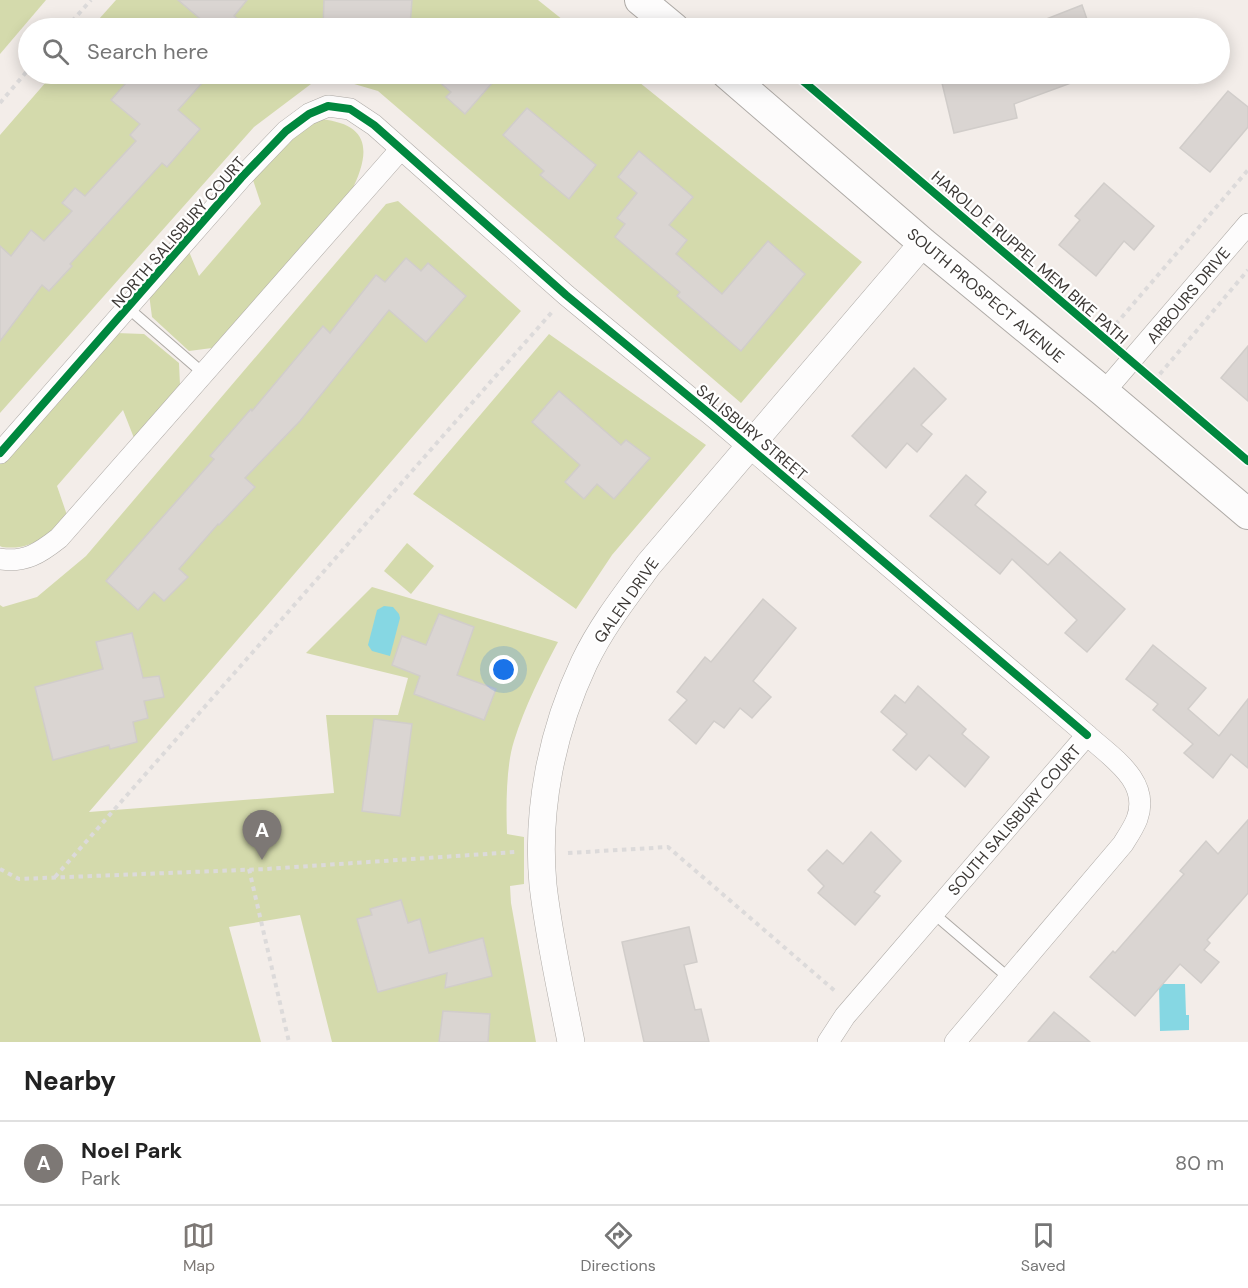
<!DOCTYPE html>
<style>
body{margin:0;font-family:"DM Sans",sans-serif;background:#f2f2f2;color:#222}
.you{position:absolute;left:504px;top:670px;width:21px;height:21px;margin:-15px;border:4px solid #fff;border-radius:50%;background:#1a73e8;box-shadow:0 0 0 9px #1a73e833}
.badge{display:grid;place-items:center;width:39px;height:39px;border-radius:50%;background:#7d7875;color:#fff;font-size:20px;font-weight:700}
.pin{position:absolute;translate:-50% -50px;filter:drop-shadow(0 2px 3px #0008)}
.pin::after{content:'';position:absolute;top:32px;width:21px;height:18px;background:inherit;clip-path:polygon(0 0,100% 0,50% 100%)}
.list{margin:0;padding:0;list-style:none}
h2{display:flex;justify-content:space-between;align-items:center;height:78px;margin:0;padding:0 24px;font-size:26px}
h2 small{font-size:20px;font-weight:400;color:#767676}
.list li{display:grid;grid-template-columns:39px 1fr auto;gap:18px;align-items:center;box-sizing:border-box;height:84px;padding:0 24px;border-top:2px solid #e0e0e0}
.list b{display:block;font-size:22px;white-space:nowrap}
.list p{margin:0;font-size:20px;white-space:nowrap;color:#767676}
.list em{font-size:20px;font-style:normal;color:#767676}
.icon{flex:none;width:33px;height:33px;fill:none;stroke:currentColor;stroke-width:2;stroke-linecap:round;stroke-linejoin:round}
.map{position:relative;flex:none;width:1248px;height:1042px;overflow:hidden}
.search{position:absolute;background:#fff;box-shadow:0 3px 15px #0003;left:18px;right:18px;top:18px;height:66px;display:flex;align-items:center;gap:15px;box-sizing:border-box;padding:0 21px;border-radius:33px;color:#767676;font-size:22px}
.sheet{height:162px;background:#fff}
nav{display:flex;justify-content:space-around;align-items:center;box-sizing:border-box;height:84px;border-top:2px solid #e0e0e0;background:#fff;font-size:16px;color:#767676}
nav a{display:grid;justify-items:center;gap:3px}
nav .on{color:#7d7875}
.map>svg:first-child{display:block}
</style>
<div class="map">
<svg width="1248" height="1042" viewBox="0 0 1248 1042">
<rect width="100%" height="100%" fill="#f3ede9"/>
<g fill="#d4daac">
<path d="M0,0H46L0,54Z"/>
<path d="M116,0H538L573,28H91Z"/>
<path d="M53,74H629L862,262L741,403L378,91L344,81L311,84L254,127L0,413V135Z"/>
<path d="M320,119C371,124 371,152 351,192L212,348L189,351L152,317L149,294L188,249L199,276L261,204L252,177L288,136Z"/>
<path d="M398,201L521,311L89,812L334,793L326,715H398L408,678L306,653L372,587L558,642C541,674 525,706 514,741C506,765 506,808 507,834L524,837V884L510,886L511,903L536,1042H332L300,915L229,927L261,1042H0V605L3,607L37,597L86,556L386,204Z"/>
<path d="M116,333L144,334L179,363L180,385L134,438L123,410L57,486L67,515C48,535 32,551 2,547L0,546V461Z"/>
<path d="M549,334L706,445L612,555L576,609L413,494Z"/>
<path d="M407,543L434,566L411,594L384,571Z"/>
</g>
<g fill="#86d7e3">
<path d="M384,606L393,607L399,614L400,618L390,656L372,651L368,645L377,610Z"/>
<path d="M1159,984H1185L1186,1015H1189V1030L1160,1031Z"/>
</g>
<g fill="#dad5d2" stroke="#d1cdca" stroke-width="1.5">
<path d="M178,0H247L234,16L249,28H211Z"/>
<path d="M324,0H412L410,26L359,24V28H323Z"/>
<path d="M1082,5L1090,28H1026V27Z"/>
<path d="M134,74H210L178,110L200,129L167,167L162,163L70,264L72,266L49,291L42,285L0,341V246L11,256L31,230L44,241L72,211L62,203L75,188L85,196L136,141L130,135L140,124L111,100Z"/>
<path d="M430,74H500L465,114L446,97L451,92Z"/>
<path d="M983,74H1090V76L1014,104L1017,118L954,133L942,83Z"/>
<path d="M1228,91L1248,107V127L1210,172L1180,148Z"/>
<path d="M527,108L596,165L569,199L540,175L544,171L503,135Z"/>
<path d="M639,151L693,197L669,225L687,240L676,254L722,294L768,241L805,274L741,351L677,296L680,292L615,237L625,224L617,218L637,193L618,177Z"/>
<path d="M1104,183L1154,226L1134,250L1124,241L1096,276L1059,245L1080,220L1075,216Z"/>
<path d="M406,258L421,271L428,263L466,296L426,342L389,310L300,421L245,478L255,487L219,525L218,524L179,569L188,577L164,601L154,592L138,610L106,581L214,459L210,456L251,409L252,411L323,326L330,333L376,275L385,282Z"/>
<path d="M1248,346V401L1221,378Z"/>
<path d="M914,368L946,399L921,425L932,434L917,452L907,443L886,468L852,436Z"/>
<path d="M559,391L621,445L626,440L650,458L614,499L597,484L584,499L565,482L580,465L532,422Z"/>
<path d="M966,475L986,492L975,505L1048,565L1060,552L1125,609L1087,652L1065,633L1077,620L1012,559L1000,574L930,516Z"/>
<path d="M763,599L796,628L753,681L771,697L752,718L740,708L724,728L714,721L696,744L669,720L687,700L677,692L705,657L711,662Z"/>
<path d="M439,614L474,627L457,675L496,689L484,720L414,694L420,676L392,665L402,636L426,645Z"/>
<path d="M132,633L143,678L159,676L164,697L144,701L148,718L133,722L137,742L110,749L109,745L53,760L35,687L103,669L96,642Z"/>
<path d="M1153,645L1206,688L1188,709L1219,736L1248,699V768L1231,754L1213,778L1184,753L1193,744L1153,710L1158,704L1126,679Z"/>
<path d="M918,686L966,729L962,734L989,757L965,787L929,755L916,770L893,750L907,734L881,712L895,695L905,703Z"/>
<path d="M374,719L412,724L400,816L362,811Z"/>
<path d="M1248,820V893L1207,940L1210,943L1204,950L1219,962L1201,983L1180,964L1135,1016L1090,977L1113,951L1115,953L1184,874L1180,871L1206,841L1218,854Z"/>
<path d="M871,832L901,861L874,892L880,896L855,925L818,893L824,886L808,870L827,850L843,864Z"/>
<path d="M401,900L408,923L420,919L429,953L483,938L492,976L445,988L447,973L378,992L357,919L372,915L370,909Z"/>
<path d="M689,927L697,962L684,965L695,1010L701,1009L709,1042H644L622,942Z"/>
<path d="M443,1011L490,1014L488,1042H439Z"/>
<path d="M1054,1012L1090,1042H1028Z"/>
</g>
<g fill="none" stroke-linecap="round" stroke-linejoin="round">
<g stroke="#aeaaa6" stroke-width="12">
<g id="service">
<path d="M128,308L203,373"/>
<path d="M933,913L1009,978"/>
</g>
</g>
<g stroke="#aeaaa6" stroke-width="22">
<g id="minor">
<path d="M1104,392L1248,224"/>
<path d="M0,453L241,178L286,131L309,114L328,106L350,109L374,125L566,295L716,419L1087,735"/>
<path d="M0,559C25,563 40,553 59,538L400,150"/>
<path d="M828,1042L845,1016L1087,735C1111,757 1151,781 1137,819C1134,827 1128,836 1123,844L955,1042"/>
</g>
</g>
<g stroke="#aeaaa6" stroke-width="28">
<path id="tertiary" d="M571,1042C561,990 549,938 543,885C536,809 552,731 584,663C601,627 626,595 649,564L923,243"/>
</g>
<g stroke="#aeaaa6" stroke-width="32">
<g id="secondary">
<path d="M640,0L674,28"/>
<path d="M727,74L923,243L1104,392L1248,514"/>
</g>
</g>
<g stroke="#dcdada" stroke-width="4" stroke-dasharray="4.5 4.5" stroke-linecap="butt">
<path d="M66,28L91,0"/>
<path d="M0,103L28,70"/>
<path d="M1104,338L1248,170"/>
<path d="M1154,381L1248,270"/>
<path d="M568,853L668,847L835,991"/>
<path d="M0,869L19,879L266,869L515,852"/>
<path d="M249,869L289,1042"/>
<path d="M55,877L552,312"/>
</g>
<use href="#service" stroke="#fdfcfc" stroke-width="10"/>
<use href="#minor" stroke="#fdfcfc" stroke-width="21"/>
<use href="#tertiary" stroke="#fdfcfc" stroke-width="27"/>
<use href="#secondary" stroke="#fdfcfc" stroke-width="30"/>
<g stroke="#fff" stroke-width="11">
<g id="cycleway">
<path d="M795,74L1248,461"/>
<path d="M0,453L241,178L286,131L309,114L328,106L350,109L374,125L566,295L716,419L1087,735"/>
</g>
</g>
<use href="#cycleway" stroke="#00873e" stroke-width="8"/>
</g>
<g text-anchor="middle" stroke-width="4.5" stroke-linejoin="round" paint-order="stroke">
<g font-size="16" fill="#3d3936" stroke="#fff">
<text transform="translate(178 232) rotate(-49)" y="6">NORTH SALISBURY COURT</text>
<text transform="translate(1030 257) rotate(41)" y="6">HAROLD E RUPPEL MEM BIKE PATH</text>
<text transform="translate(986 295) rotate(40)" y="6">SOUTH PROSPECT AVENUE</text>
<text transform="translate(1188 295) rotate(-50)" y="6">ARBOURS DRIVE</text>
<text transform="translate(752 432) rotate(40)" y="6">SALISBURY STREET</text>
<text transform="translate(626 600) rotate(-55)" y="6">GALEN DRIVE</text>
<text transform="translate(1014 820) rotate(-49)" y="6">SOUTH SALISBURY COURT</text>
</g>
</g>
</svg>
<div class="you"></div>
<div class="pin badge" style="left:262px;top:860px">A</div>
<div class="search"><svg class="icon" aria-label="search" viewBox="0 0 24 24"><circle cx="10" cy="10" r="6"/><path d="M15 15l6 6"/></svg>Search here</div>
</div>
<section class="sheet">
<h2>Nearby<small></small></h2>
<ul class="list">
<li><span class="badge">A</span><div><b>Noel Park</b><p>Park</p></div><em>80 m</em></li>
</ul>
</section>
<nav>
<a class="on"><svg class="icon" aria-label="map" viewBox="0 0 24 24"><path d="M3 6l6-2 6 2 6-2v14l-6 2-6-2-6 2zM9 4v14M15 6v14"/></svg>Map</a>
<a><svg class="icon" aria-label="directions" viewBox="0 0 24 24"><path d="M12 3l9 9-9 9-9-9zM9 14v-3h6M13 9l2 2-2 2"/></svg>Directions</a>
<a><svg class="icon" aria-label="saved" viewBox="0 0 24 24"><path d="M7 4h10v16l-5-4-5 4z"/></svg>Saved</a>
</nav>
